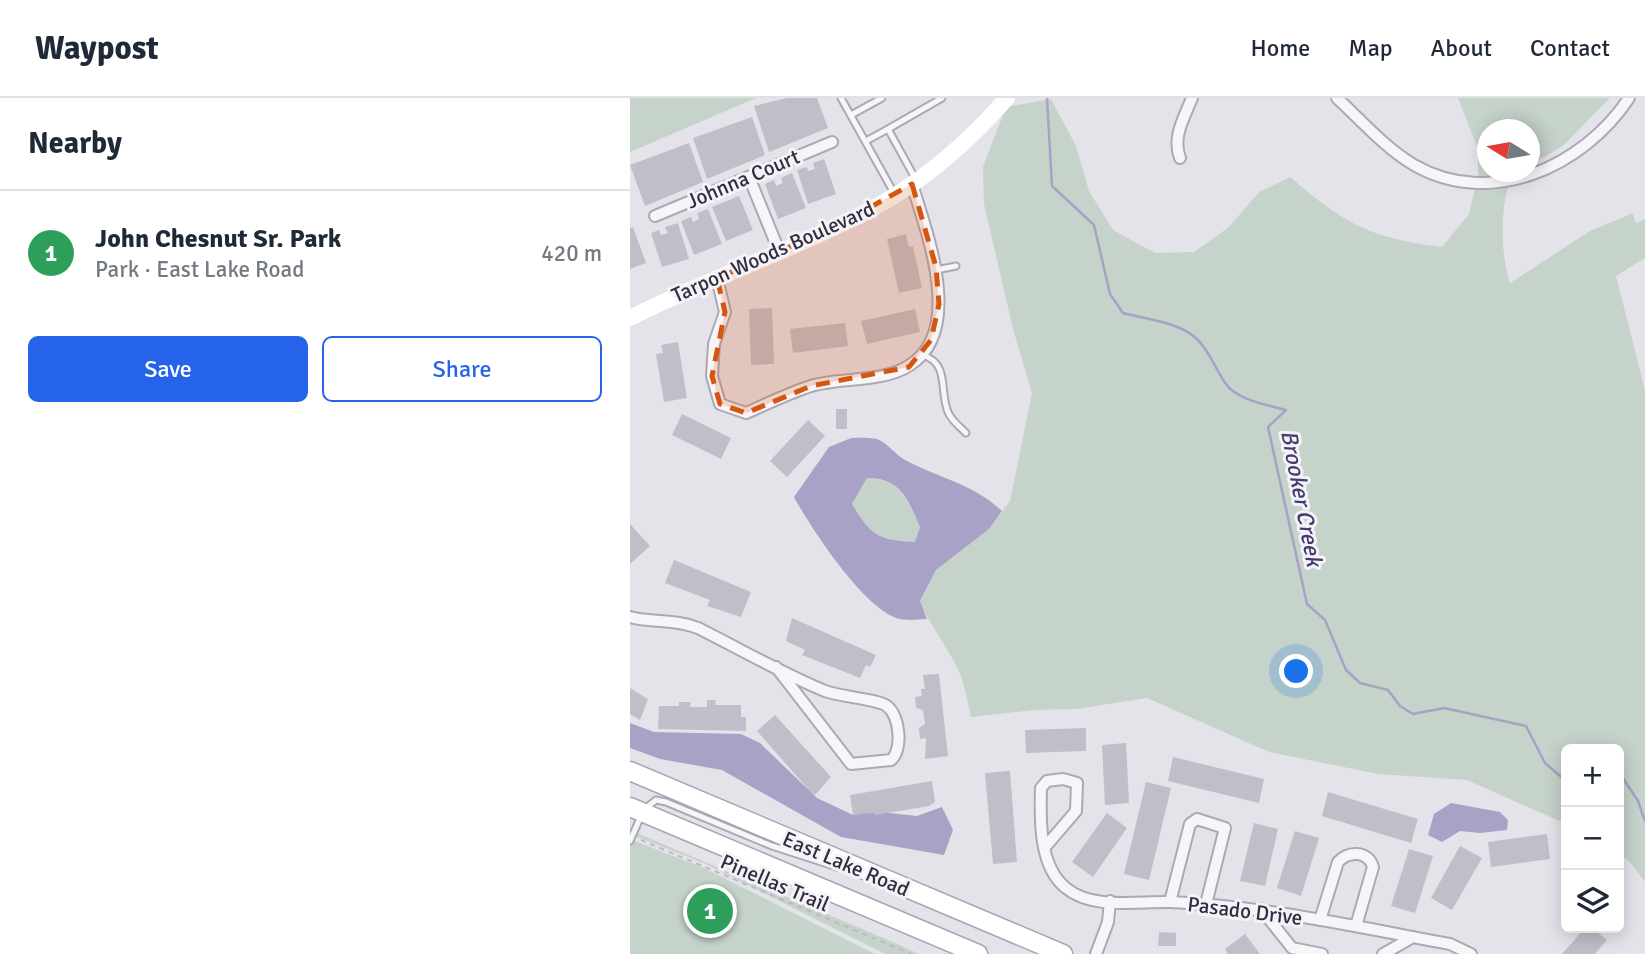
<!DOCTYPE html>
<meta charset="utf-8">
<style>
body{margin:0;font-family:Signika,sans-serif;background:#f6f6f7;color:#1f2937}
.controls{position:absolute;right:21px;bottom:21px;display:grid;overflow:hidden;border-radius:10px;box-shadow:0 4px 18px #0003}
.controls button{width:63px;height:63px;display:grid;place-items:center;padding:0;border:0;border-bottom:2px solid #e0e1e3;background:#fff;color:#1f2937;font:35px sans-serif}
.compass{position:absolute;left:847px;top:21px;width:63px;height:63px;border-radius:50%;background:#fff;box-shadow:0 4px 18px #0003;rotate:281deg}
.you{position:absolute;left:667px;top:574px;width:24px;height:24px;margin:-18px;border:5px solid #fff;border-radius:50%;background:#1a73e8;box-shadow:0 0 0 10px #1a73e833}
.badge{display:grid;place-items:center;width:46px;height:46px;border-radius:50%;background:#2563eb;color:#fff;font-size:23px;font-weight:700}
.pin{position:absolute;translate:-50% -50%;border:4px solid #fff;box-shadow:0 2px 7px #0006}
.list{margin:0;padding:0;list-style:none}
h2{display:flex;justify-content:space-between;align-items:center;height:91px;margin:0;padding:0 28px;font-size:30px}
h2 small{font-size:23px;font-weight:400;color:#747a83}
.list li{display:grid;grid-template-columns:46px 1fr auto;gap:21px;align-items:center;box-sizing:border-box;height:126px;padding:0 28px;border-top:2px solid #e0e1e3}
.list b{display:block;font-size:26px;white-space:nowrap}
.list p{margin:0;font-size:23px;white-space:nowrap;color:#747a83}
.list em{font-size:23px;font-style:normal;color:#747a83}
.actions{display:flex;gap:14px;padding:21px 28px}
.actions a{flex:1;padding:16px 0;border:2px solid #2563eb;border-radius:10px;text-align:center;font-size:24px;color:#2563eb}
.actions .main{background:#2563eb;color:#fff}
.icon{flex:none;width:38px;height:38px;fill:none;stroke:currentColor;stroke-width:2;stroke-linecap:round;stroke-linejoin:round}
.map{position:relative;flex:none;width:1015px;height:856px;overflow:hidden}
header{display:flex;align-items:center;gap:42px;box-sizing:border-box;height:98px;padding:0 35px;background:#fff;border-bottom:2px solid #e0e1e3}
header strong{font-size:33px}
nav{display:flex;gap:38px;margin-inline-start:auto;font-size:24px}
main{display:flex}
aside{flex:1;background:#fff}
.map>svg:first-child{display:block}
</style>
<header>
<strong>Waypost</strong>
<nav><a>Home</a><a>Map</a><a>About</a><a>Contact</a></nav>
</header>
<main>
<aside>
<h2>Nearby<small></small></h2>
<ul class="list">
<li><span class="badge" style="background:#2e9e5b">1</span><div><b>John Chesnut Sr. Park</b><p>Park · East Lake Road</p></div><em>420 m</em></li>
</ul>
<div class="actions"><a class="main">Save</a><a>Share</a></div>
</aside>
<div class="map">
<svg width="1015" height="856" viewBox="0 0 1015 856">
<rect width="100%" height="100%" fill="#e5e3ea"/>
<g fill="#c5d3ca">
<path d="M0,0H126L0,54Z"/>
<path d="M828,0H980L933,48L900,67V32H858V74H887L874,79L848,80V51Z"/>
<path d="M421,1L446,48L459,93L483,132L525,155L564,154L599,129L629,94L660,79C715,126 740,140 812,149L839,116L845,90L878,89C870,118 871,157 880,185L960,133L1003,115L1006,125L1015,121V160L986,178L1015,292V784L1000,764L989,756V651H936V726L837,682L748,676L639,654L517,600L446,611L404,612L341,619C338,605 335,589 330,576C319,550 301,530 290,504L306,472L359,431L380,403L402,295L383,231L354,106L353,69L376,9Z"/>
<path d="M237,380C271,381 277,402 290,429L285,444C248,441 241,439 222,406Z"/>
<path d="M0,732L265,845L289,856H255L76,766L0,736Z"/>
<path d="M0,741L74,770L245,856H0Z"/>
</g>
<g fill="#a7a2c6" fill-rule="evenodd">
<path d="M221,340C229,340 242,339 249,342C258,346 266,357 275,362C311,381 342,385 372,413L359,431L306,472L290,503L297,521C289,521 278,523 270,521C235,513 181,430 164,399L199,349ZM237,380C271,380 278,402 290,429L285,444C248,442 241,438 222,406Z"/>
<path d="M0,625L24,634L111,636L130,645L187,700L223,717L242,713L287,718L312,709L323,732L314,757L211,739L92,672L30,661L0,650Z"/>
<path d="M821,705L870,714L878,722L877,732L850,735L830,733L812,744L798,737L804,716Z"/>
</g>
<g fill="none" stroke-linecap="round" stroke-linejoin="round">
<g stroke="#a7a2c6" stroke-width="2.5">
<path d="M417,0L422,88L464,127L480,196L493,215C516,221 548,224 566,240C580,253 585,271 596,286C607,302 638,307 656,312L638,329L677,506L695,522L716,572L730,585L758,592L770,608L783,616L814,610L896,628L915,665L936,683"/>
<path d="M989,674L1008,703L1015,723"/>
</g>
</g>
<g fill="#c1bec9">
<path d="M157,0H187L198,30L139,54L124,8Z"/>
<path d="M122,19L135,57L77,81L63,40Z"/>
<path d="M59,45L73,84L15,108L0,67Z"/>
<path d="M194,61L206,96L178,106L167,72L177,69L178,73L185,71L183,65Z"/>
<path d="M162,75L176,110L148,121L135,86L144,82L146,88L153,85L151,80Z"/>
<path d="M109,98L123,132L96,143L82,109Z"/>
<path d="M78,111L92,146L64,157L51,123L61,119L63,124L69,121L67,115Z"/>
<path d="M48,125L59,161L32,169L21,135L29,132L31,137L38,135L35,129Z"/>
<path d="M3,129L16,165L0,171V130Z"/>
<path d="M276,136L279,149L283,148L292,190L269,195L257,141Z"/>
<path d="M142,210L144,266L121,267L119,211Z"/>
<path d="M285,211L290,234L237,246L231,223Z"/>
<path d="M215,225L218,248L163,255L160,231Z"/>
<path d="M48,244L57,300L34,304L26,256L33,255L31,247Z"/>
<rect x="206" y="311" width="11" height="20"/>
<path d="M52,316L101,340L91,361L42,337Z"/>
<path d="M178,322L195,338L157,379L140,363Z"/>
<path d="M0,426L20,448L0,466Z"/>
<path d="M44,462L121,494L111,519L77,508L80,502L35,485Z"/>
<path d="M162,520L246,557L240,569L236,567L230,580L172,557L175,552L156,543Z"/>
<path d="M309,576L318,658L295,661L296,640L290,641L289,630L295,626L293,612L286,610L285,599L292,598L291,591H295L293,577Z"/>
<path d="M0,590L18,601L10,622L0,616Z"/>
<path d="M77,602H86L85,607H111V619H116V633L28,631L29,608H49V604H61L60,609H77Z"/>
<path d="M145,617L201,679L184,698L127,633Z"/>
<path d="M456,630V653L396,655L395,632Z"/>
<path d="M496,645L499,705L475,707L472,647Z"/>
<path d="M543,659L634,681L629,705L538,683Z"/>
<path d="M380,673L387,764L363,766L355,675Z"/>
<path d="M302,683L305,704L299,708L245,717L244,715L223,717L220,697Z"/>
<path d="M516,684L541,690L519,782L494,776Z"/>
<path d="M698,694L788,721L781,745L692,718Z"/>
<path d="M477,715L497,730L463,779L442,764Z"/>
<path d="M624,725L648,731L635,788L610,783Z"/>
<path d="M665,733L689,740L671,798L647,790Z"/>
<path d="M917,736L920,761L861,769L858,744Z"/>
<path d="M830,748L852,760L822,812L801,800Z"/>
<path d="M779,751L803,758L785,815L761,808Z"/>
<path d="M955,830H962L977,842L965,856H932Z"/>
<path d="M529,834L546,835V848H528Z"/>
<path d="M615,836L630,856H598L595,851Z"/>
</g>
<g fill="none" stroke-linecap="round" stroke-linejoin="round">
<g stroke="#aca9b4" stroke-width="9">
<g id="lane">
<path d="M211,0L264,95"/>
<path d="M221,17L252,0"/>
<path d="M236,43L258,31"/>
<path d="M285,80L258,31L312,0"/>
<path d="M306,172L326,168"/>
<path d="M293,257C320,266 309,293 318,314C321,322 329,328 336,335"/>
<path d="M16,710L26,702L36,704L142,748L207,769"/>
<path d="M0,743L11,718"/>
</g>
</g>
<g stroke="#aca9b4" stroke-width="14">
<g id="street">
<path d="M707,0C732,23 754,49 784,67C861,111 953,69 999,0"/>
<path d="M550,60C542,39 554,20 562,0"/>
<path d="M119,79L149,153"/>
<path d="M25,118L202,44"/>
<path d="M87,180L95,214L84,246L82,278L90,306L116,315C137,306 159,295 181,288C211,279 253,285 280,267C335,232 296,133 282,86"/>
<path d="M0,519C23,525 46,521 68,530C110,551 151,575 195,593C211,599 248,601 257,608C270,618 273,652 261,662L221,666L146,569"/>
<path d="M416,748L446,713L447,685L433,681L417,683L411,690C410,722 409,769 436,790C462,812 509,803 540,804C635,808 727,829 820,846L841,856"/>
<path d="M540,804L560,726L567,721L595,730L576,806"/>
<path d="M631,811L662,850L692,856"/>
<path d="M690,822L708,764C718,753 738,752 743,769L726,828"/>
<path d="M466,856L478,824L480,803"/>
<path d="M753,856L783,839"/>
</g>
</g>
<g stroke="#a8a4b4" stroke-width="21">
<g id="primary">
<path d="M0,673L433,856"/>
<path d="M0,709L348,856"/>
</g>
</g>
<path stroke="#bbbac1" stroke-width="2" stroke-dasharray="5 5" stroke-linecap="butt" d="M11,742L281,856"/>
<use href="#lane" stroke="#f6f6f8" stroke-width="5"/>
<use href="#street" stroke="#f6f6f8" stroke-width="10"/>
<path stroke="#fff" stroke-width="16" d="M0,220C83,177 174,150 256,103C302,76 342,40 377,0"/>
<use href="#primary" stroke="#fff" stroke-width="18"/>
</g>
<path fill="#d65511" fill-opacity="0.2" stroke="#d65511" stroke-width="5" stroke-dasharray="14 9" stroke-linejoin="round" d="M282,86L306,169L309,206L301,242L279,269L181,288L116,315L90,306L82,278L95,214L87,180L201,131Z"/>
<g text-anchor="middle" stroke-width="6" stroke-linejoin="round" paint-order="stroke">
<g font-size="21" fill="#322d40" stroke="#f4f3f7">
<text transform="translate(113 81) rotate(-23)" y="7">Johnna Court</text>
<text transform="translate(143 154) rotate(-24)" y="7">Tarpon Woods Boulevard</text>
<text transform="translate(216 766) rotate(23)" y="7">East Lake Road</text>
<text transform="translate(145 785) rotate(23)" y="7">Pinellas Trail</text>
<text transform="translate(615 813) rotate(7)" y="7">Pasado Drive</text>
</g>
<g font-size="23" font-style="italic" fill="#453b71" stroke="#f4f3f7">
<text transform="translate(672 400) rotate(79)" y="8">Brooker Creek</text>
</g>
</g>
</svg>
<div class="controls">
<button>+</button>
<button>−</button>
<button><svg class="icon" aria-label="layers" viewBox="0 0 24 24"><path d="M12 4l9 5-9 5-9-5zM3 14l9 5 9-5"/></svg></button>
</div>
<svg class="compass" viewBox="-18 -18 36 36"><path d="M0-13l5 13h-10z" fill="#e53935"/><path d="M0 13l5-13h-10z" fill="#747a83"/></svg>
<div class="you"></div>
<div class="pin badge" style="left:80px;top:813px;background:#2e9e5b">1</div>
</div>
</main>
